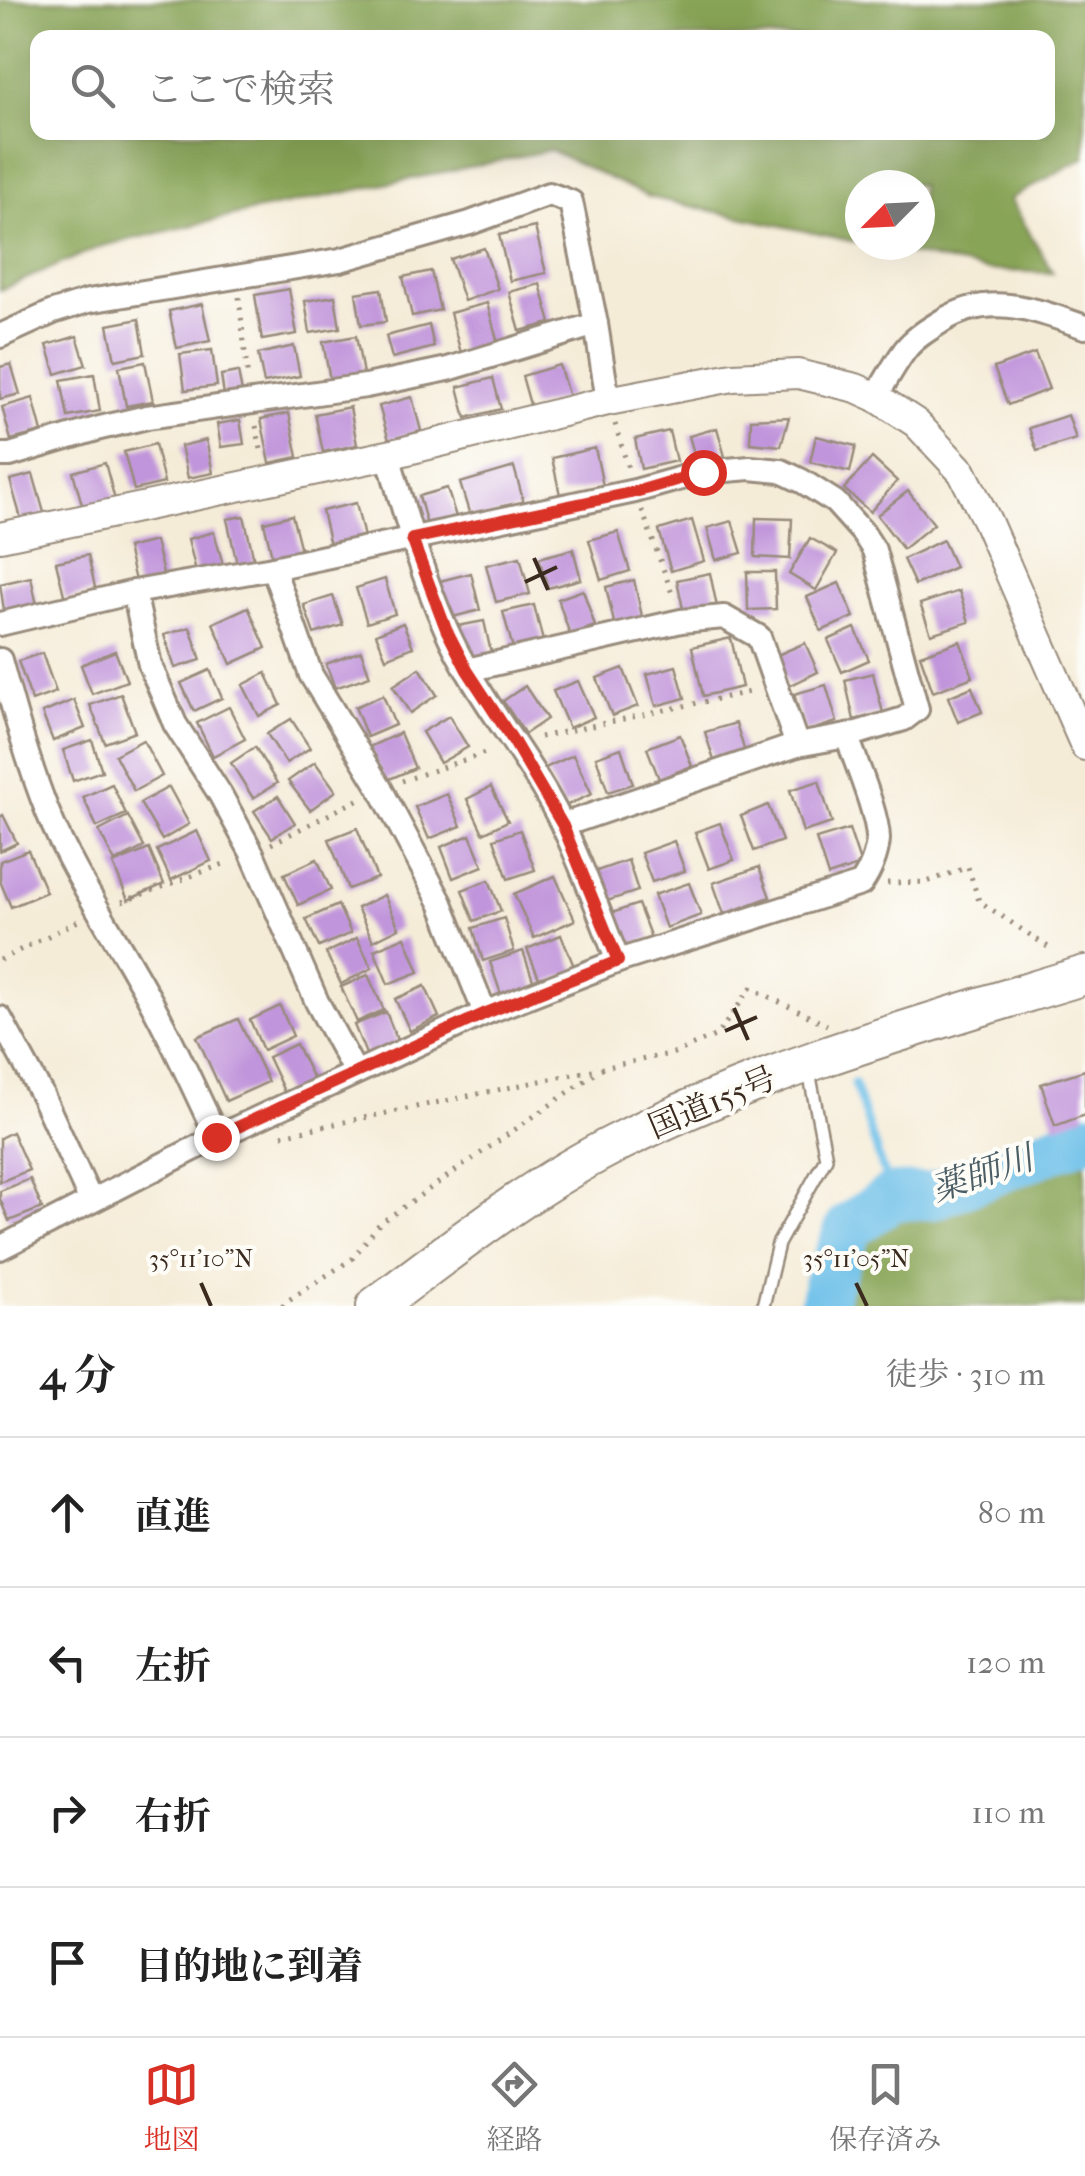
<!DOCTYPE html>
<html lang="ja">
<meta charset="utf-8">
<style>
body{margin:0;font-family:"IM FELL French Canon","Noto Serif JP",serif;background:#f6f6f6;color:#222}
.compass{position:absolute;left:845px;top:170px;width:90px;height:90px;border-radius:50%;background:#fff;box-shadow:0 10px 40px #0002;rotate:246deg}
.stop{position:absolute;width:30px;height:30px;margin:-22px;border:8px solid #d93025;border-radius:50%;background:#fff}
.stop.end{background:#d93025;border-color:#fff;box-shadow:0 2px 10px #0008}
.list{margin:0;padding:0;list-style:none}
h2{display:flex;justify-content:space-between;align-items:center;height:130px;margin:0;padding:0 40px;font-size:42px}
h2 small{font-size:32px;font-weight:400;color:#767676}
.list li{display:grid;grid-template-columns:65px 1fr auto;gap:30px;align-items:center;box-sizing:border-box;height:150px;padding:0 40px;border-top:2px solid #e0e0e0}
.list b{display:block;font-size:38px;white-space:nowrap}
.list em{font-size:32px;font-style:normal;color:#767676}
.icon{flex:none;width:55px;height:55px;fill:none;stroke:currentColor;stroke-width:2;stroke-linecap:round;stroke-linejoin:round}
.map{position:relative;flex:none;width:1085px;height:1306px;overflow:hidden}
.search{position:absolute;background:#fff;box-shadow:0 10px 40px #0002;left:30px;right:30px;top:30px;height:110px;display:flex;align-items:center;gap:25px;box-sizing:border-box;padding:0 35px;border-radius:20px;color:#767676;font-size:38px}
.sheet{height:730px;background:#fff}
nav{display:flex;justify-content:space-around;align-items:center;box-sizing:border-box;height:140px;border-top:2px solid #e0e0e0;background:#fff;font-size:28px;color:#767676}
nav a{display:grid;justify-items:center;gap:5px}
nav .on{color:#d93025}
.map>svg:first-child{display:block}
</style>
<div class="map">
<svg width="1085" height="1306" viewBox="0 0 1085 1306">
<rect width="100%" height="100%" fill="#fdfcf7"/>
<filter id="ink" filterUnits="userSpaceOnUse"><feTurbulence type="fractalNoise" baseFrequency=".01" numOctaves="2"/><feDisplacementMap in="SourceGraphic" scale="20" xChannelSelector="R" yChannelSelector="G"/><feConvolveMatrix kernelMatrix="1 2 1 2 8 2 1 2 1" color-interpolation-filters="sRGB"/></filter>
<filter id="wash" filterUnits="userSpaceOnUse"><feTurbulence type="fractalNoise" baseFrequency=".0048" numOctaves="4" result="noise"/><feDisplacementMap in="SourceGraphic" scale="40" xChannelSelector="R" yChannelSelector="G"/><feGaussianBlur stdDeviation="2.25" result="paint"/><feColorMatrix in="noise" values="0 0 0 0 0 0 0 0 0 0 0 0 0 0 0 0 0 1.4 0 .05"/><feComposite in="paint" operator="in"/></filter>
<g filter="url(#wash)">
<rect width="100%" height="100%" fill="#f5ecd8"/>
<g fill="#88a457" stroke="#62673a" stroke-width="2.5" fill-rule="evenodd">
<path d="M0,0H1085V157L1010,199L1053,273L986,270L870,245H920V185H860V243L649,197L550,150L250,212L102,246L0,290ZM38,38H1048V132H38Z"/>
<path d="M1085,1151V1306H836L851,1246L894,1177L957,1171L1003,1183Z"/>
</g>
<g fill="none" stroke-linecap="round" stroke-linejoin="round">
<path stroke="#6dc0e9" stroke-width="8" d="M854,1083L892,1197"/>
<path stroke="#6dc0e9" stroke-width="48" d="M823,1306L827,1285L849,1227L892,1197L933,1196L1085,1136"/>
</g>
<g id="blocks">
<g fill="#c195db">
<path d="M535,227L546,273L510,281L499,235Z"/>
<path d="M484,248L498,289L464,301L450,259Z"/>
<path d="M431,271L440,310L412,316L403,277Z"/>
<path d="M540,284L551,323L520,331L509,292Z"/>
<path d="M289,289L297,334L262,340L255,295Z"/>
<path d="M381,289L386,322L361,325L356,293Z"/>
<path d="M335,296L340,328L310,333L305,301Z"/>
<path d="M487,303L498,343L461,353L450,313Z"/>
<path d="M202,304L210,341L177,348L169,311Z"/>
<path d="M139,319L145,354L115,360L108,325Z"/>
<path d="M429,325L434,347L392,358L386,336Z"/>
<path d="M77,336L86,365L56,374L47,345Z"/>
<path d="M356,336L363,374L330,380L323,342Z"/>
<path d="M294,346L300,376L264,383L258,354Z"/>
<path d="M212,350L217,386L185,390L180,354Z"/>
<path d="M1035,353L1049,389L1008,405L994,368Z"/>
<path d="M145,362L153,401L126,406L119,367Z"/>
<path d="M11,364L20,394L0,399V367Z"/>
<path d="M559,365L569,397L531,408L522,376Z"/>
<path d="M238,372L242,392L224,395L221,375Z"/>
<path d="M94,374L100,411L68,417L61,380Z"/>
<path d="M493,378L501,409L466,418L458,387Z"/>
<path d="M412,397L421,431L389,440L379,406Z"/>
<path d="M33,398L42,432L11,440L2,407Z"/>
<path d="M350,407L357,445L323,452L315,414Z"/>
<path d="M289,413L298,457L270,463L261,419Z"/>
<path d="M1068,415L1076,439L1037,451L1029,428Z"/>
<path d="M789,417L781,446L750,443L751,419Z"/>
<path d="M240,420L244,444L221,447L217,424Z"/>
<path d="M717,428L726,460L698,467L689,436Z"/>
<path d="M669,431L676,461L641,469L635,439Z"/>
<path d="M816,436L856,446L850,472L810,462Z"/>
<path d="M206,440L213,473L188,478L181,446Z"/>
<path d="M155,444L164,483L134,490L124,452Z"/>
<path d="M595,448L603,486L560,495L552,458Z"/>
<path d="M872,458L897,481L870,512L844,489Z"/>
<path d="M105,463L115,500L83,508L73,472Z"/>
<path d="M514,467L525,507L472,522L460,483Z"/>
<path d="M33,474L45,516L22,522L10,480Z"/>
<path d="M447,488L456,517L427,525L419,496Z"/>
<path d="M908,491L934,524L903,549L877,515Z"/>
<path d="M356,503L366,546L332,554L322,511Z"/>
<path d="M292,515L303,558L274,565L264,522Z"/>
<path d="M244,516L255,564L238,568L227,519Z"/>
<path d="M756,518L792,519L790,559L755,557Z"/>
<path d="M692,520L704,561L671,571L659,530Z"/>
<path d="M732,521L742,553L716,560L707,528Z"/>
<path d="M214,532L224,568L197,575L188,539Z"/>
<path d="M618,532L630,571L601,580L589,540Z"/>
<path d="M810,538L837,553L816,590L789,574Z"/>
<path d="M943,540L955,567L915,585L903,559Z"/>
<path d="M155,541L165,582L137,589L127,548Z"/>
<path d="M573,549L581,579L548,588L539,558Z"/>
<path d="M88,555L96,592L65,599L56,562Z"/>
<path d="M520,557L530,594L496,602L486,565Z"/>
<path d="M747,572H775L776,609L748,610Z"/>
<path d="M471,573L480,610L445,619L436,582Z"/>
<path d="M710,573L717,607L684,614L677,580Z"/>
<path d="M31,577L38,610L5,617L0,584Z"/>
<path d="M385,579L395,614L367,623L356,588Z"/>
<path d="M634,580L643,621L615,627L606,587Z"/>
<path d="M839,583L854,617L821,631L807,597Z"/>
<path d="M583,590L595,626L570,635L558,599Z"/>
<path d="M959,591L969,622L931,634L920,604Z"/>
<path d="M333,596L343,625L314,634L304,605Z"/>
<path d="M534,605L544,645L514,652L503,612Z"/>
<path d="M248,607L266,648L231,664L213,623Z"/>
<path d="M484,621L492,657L466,662L458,626Z"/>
<path d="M403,623L413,647L386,658L376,634Z"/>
<path d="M190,627L201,660L175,668L164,635Z"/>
<path d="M855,628L869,660L842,672L828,640Z"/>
<path d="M731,638L742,687L703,696L692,647Z"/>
<path d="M960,641L973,677L933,692L920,655Z"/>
<path d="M805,643L818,672L789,686L775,656Z"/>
<path d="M115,651L127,681L92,694L81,665Z"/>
<path d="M361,651L370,676L335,688L326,664Z"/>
<path d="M42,653L56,692L32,701L18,661Z"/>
<path d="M676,666L685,698L656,706L647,674Z"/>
<path d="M420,668L437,695L410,713L393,686Z"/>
<path d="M623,668L638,706L612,716L597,678Z"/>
<path d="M210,670L222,698L194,711L181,683Z"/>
<path d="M266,673L281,705L259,716L243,685Z"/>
<path d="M873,673L883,713L854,720L845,680Z"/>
<path d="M578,681L594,717L569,728L553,691Z"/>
<path d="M826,685L837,722L805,732L794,694Z"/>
<path d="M525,686L547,719L525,734L503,701Z"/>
<path d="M972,687L982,712L958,722L948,697Z"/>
<path d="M121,694L135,732L105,743L90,705Z"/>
<path d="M383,695L395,725L367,737L355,707Z"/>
<path d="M74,700L85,728L53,741L42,713Z"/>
<path d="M229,707L245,739L213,756L197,723Z"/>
<path d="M449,716L468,747L440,763L422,732Z"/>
<path d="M291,719L310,748L286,763L267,734Z"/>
<path d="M736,723L747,759L716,767L705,732Z"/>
<path d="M400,733L415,768L385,781L369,747Z"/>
<path d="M680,735L692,766L659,779L647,748Z"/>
<path d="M92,740L102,771L73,781L63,750Z"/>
<path d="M143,740L162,776L134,791L115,755Z"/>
<path d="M255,747L277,783L253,798L231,763Z"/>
<path d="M621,748L633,784L608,792L596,757Z"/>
<path d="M573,755L592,794L563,807L545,768Z"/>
<path d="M315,762L336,791L310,810L288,781Z"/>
<path d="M819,781L832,823L803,832L790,790Z"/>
<path d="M112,784L126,814L97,827L83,797Z"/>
<path d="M169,787L189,824L162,840L140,803Z"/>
<path d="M491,787L508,821L483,833L467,799Z"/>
<path d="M447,794L461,826L429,839L415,807Z"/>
<path d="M278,796L295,823L272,838L254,811Z"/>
<path d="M768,805L782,841L754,851L741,816Z"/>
<path d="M3,815L17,843L0,851V817Z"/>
<path d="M128,816L144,847L115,862L99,831Z"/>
<path d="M720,823L734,860L709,869L695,832Z"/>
<path d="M357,828L377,878L348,889L329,839Z"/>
<path d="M849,829L861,865L828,876L816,839Z"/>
<path d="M520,830L535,870L508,879L494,839Z"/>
<path d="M197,831L211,861L171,880L157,850Z"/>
<path d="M470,835L483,866L453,878L441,847Z"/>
<path d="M674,841L685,871L652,882L641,853Z"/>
<path d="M149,849L164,884L128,900L113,864Z"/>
<path d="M28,850L46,892L11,907L0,881V861Z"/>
<path d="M317,859L331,890L298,905L284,874Z"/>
<path d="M628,860L638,891L604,902L594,872Z"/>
<path d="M759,867L770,897L724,914L713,883Z"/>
<path d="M555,876L575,920L534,938L514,894Z"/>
<path d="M489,880L501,911L474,921L462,890Z"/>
<path d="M689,883L701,915L666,928L654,895Z"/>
<path d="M384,895L399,928L373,941L357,908Z"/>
<path d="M638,904L651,938L622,948L609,914Z"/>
<path d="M338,905L351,933L319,947L306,919Z"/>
<path d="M504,918L514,951L483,961L473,928Z"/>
<path d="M561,935L576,971L542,985L527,949Z"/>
<path d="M405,937L419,972L388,984L374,950Z"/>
<path d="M357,938L372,968L341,984L326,953Z"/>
<path d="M523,951L536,989L503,1000L490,962Z"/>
<path d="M368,975L384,1010L357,1022L341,987Z"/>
<path d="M425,986L439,1017L410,1031L395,999Z"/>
<path d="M280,1006L293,1036L263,1050L250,1020Z"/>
<path d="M386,1012L400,1047L368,1059L354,1025Z"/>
<path d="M238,1019L268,1082L226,1101L197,1037Z"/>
<path d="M296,1044L317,1087L288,1100L268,1057Z"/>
<path d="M1085,1070V1115L1055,1126L1041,1084Z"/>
<path d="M12,1132L29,1170L0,1182V1138Z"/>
<path d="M30,1179L42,1208L9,1221L0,1199V1191Z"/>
</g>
</g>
</g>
<g filter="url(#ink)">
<use href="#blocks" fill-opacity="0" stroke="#988b7b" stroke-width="2.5"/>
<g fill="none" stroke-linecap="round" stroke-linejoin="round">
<g stroke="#988b7b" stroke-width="16">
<path id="service" d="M763,1306L778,1244L826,1158L808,1067"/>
</g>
<g stroke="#988b7b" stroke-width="28">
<g id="minor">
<path d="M0,336L53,312L88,301L340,260L470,223L549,194L571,202L596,324L608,401"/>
<path d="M876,397C885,382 894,365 905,350C914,338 929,329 942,321C990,291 1036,310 1085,327"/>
<path d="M0,455H10L100,428L147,417L366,386L448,369L596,324"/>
<path d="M388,455C405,514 421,573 446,629C477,699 530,757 563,826C584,869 600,916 618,961"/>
<path d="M273,568L311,675L380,788L441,903L485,1013"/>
<path d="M134,592L150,665L175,724L220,794L252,853L317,1002L355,1072"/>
<path d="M0,624L134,592L273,568L635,491L703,472L750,468L781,471L802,481L835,502L863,533L874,550L917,709L904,719L847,736L797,745L563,825"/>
<path d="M0,660C14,711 28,763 48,813C71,869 105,920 135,973C166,1026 191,1082 217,1137"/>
<path d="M467,670L681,621L724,617L759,637L797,745"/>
<path d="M0,1018L42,1095L91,1201"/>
<path d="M0,1248L217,1137L485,1013L618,961L861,884C870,872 877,854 878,839C878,814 855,761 847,736"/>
</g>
</g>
<g stroke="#988b7b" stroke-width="32">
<path id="tertiary" d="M0,537L388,455L608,401L733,377L798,374L856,388L876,397L916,423L962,472L987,521L1085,746"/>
</g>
<g stroke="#988b7b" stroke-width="42">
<path id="trunk" d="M376,1306C455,1247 532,1185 621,1141C769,1067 928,1023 1085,975"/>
</g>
<g stroke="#988b7b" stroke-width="5" stroke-dasharray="2.5 8" stroke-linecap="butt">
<path d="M239,297L248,380"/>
<path d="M615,424L629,471"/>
<path d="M256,426L262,454"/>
<path d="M642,510L674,599"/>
<path d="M540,737L754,691"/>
<path d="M402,781L491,751"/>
<path d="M271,844L359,799"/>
<path d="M887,883L927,882L968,867L979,901L1054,951"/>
<path d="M122,902L229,862"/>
<path d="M0,960L80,920"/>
<path d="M282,1135L674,1053L717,1035L751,988L827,1025"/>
<path d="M282,1306L284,1303L352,1259L379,1224L599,1071"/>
</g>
<use href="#service" stroke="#fff" stroke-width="11"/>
<use href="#minor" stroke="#fff" stroke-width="22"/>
<use href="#tertiary" stroke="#fff" stroke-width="28"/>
<use href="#trunk" stroke="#fff" stroke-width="38"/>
</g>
</g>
<g fill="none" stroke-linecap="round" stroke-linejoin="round" filter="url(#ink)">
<path stroke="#d93025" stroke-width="12" d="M216,1137L486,1013L618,961L563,826L514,742L467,670L446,629L412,539L635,492L703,472"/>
</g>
<path fill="none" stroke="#3b2a1e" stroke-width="4" d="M534,558L548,590M525,582L557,567M734,1008L748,1040M725,1031L757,1017M201,1283L211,1306M856,1283L867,1306"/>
<g text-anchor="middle" stroke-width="8" stroke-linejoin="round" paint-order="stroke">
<g font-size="32" fill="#3b2a1e" stroke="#fdfcf7">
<text transform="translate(712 1102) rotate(-23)" y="11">国道155号</text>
</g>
<g font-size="35" font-style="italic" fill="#4c5e65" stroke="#fdfcf7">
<text transform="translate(982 1173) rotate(-19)" y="12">薬師川</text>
</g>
</g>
<g font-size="25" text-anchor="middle" fill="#3b2a1e" stroke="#fdfcf7" stroke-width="8" stroke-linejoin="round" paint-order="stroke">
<text x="201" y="1267">35°11'10"N</text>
<text x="856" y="1267">35°11'05"N</text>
</g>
</svg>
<svg class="compass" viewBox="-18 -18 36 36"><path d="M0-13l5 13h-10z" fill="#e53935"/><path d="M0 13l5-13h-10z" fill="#767676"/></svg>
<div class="stop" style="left:703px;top:472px"></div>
<div class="stop end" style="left:216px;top:1137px"></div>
<div class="search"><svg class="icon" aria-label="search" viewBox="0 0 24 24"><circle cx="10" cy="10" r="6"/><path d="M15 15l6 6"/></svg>ここで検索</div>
</div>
<section class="sheet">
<h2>4 分<small>徒歩 · 310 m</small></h2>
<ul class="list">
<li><svg class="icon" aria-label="ahead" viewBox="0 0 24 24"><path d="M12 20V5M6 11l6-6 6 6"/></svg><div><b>直進</b></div><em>80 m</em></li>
<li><svg class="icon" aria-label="left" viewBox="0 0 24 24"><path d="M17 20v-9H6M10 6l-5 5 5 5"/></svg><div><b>左折</b></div><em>120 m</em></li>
<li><svg class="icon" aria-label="right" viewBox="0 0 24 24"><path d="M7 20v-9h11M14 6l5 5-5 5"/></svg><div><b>右折</b></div><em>110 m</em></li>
<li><svg class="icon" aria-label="arrive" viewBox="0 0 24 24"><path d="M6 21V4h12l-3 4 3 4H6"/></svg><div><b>目的地に到着</b></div></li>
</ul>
</section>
<nav>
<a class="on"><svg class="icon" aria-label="map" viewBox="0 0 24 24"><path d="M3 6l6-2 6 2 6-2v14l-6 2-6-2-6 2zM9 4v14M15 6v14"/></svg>地図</a>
<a><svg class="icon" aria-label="directions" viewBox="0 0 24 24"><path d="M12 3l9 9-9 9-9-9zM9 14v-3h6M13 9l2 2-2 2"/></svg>経路</a>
<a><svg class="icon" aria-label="saved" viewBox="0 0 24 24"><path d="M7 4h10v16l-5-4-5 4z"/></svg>保存済み</a>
</nav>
